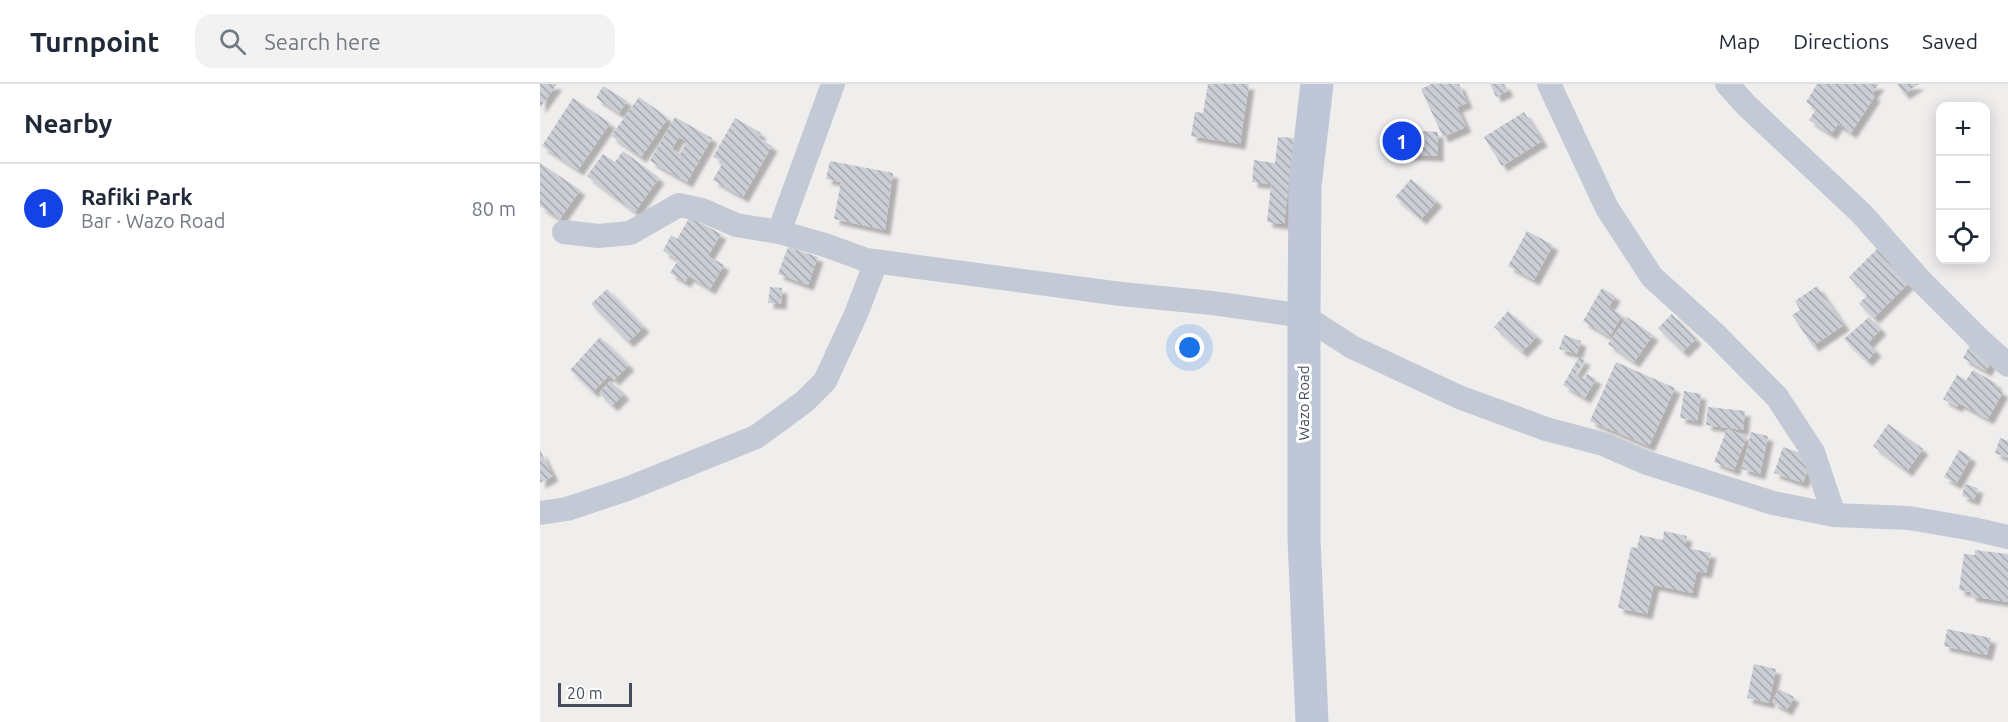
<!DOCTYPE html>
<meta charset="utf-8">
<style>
body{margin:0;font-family:Ubuntu,sans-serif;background:#f2f2f3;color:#1f2937}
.controls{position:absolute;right:18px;top:18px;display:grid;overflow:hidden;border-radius:12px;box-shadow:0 3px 15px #0003}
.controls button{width:54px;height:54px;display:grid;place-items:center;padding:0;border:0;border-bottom:2px solid #e0e1e3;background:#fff;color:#1f2937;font:30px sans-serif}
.scale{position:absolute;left:18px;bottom:15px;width:74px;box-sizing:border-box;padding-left:6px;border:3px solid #454c5b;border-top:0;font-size:16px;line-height:21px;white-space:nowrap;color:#454c5b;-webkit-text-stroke:4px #fff;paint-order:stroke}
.you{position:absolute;left:650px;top:264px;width:21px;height:21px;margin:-15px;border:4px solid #fff;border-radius:50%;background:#1a73e8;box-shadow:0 0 0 9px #1a73e833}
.badge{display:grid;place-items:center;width:39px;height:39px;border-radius:50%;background:#1343e4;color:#fff;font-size:20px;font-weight:700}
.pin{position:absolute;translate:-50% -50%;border:3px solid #fff;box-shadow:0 2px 6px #0006}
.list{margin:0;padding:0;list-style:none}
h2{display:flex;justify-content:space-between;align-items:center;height:78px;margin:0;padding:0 24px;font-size:26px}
h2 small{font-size:20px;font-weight:400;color:#747a83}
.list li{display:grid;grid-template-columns:39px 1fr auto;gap:18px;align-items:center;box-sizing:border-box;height:90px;padding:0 24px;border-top:2px solid #e0e1e3}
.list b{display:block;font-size:22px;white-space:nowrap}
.list p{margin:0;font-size:20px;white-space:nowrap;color:#747a83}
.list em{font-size:20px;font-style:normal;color:#747a83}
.icon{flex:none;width:33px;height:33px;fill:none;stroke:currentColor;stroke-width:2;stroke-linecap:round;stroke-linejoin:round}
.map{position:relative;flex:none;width:1468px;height:638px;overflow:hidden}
header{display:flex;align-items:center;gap:36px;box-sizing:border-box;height:84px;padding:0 30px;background:#fff;border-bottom:2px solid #e0e1e3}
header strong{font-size:28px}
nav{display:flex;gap:33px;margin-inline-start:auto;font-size:21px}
.search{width:420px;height:54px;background:#f2f2f3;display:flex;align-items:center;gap:15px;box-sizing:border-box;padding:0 21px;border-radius:18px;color:#747a83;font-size:22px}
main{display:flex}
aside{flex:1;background:#fff}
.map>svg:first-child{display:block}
</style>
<header>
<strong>Turnpoint</strong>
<div class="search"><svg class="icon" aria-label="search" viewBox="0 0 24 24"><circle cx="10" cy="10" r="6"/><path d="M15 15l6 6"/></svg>Search here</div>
<nav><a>Map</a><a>Directions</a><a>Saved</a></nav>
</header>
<main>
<aside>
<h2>Nearby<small></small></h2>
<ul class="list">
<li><span class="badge">1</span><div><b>Rafiki Park</b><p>Bar · Wazo Road</p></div><em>80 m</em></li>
</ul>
</aside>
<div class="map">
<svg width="1468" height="638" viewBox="0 0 1468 638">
<defs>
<pattern id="building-back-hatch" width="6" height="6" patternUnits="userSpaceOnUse" patternTransform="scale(1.5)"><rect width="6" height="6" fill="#ccced5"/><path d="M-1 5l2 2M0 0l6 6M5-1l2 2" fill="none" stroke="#a7a9b0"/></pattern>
<filter id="shadow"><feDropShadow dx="5.5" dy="5.5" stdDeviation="1.5" flood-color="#0004"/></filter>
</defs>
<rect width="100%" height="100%" fill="#f0eeed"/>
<g fill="url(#building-back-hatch)" fill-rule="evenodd" filter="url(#shadow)">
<path d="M0,0H17L0,24Z"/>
<path d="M668,0H709L700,60L651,52L655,28L663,29Z"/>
<path d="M891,0H919L927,19L917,23L926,43L903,53L881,5Z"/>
<path d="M950,0H964L968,7L956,13Z"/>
<path d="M1277,0H1339L1332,10L1335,12L1311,49L1298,40L1291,50L1269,36L1276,25L1266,18Z"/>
<path d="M1357,0H1379L1364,10Z"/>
<path d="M63,2L87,17L79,29L56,14Z"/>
<path d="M99,13L128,34L101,73L71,52Z"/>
<path d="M33,14L70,39L38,86L2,62Z"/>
<path d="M984,28L1002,57L962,82L944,53Z"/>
<path d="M135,33L172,54L147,98L110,77ZM139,53L147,58L140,70L132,65Z"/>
<path d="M195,34L221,49L218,53L232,62L203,113L173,96L183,78L173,73Z"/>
<path d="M850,45L898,48V72L849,70Z"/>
<path d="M738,53L754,54L744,140L727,138L731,100L712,98L714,76L735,79Z"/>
<path d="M83,67L119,94L95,128L47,92L63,70L75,78Z"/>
<path d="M290,77L353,89L345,146L294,135L301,98L286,95Z"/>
<path d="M0,79L40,106L20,135L0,122Z"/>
<path d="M871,95L897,117L881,135L855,113Z"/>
<path d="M150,133L181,150L168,172L184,181L170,205L149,192L145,198L130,189L138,176L123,167L131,151L137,155Z"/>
<path d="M987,147L1013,161L994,196L968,182Z"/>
<path d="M248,163L278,173L268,201L238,190Z"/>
<path d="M1339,163L1373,195L1334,234L1319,220L1327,211L1309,193Z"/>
<path d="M1277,202L1304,241L1273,262L1252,231L1260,226L1255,217Z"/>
<path d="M230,203L242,204L241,220L228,219Z"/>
<path d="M1062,204L1075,212L1069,223L1082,231L1070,253L1043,237Z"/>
<path d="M67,205L104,243L88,258L51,220Z"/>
<path d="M968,227L997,252L982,268L954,243Z"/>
<path d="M1132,230L1156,255L1143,268L1118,244Z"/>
<path d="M1087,233L1113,251L1094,278L1068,260Z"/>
<path d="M1329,233L1341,245L1328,259L1336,267L1327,277L1304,255Z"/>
<path d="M1024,251L1041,257L1037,270L1019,265Z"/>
<path d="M60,253L89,281L74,296L69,291L53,308L30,286Z"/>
<path d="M1432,258L1455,271L1446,287L1423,274Z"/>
<path d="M1039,273L1045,276L1036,290L1044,295L1047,290L1056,295L1045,314L1023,301Z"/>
<path d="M1076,278L1135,304L1109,362L1050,337Z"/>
<path d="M1433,286L1457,300L1455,303L1463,308L1448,335L1419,319L1417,323L1403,315L1417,291L1426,296Z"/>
<path d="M70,297L84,310L72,322L59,309Z"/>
<path d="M1144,307L1161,310L1157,337L1140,334Z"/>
<path d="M1168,323L1205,327L1203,346L1166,341Z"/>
<path d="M1348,340L1383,365L1367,387L1333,362Z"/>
<path d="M1187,345L1207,352L1194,386L1174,378Z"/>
<path d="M1211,348L1228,352L1220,390L1202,385Z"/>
<path d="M1460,354L1468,357V374L1455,369Z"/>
<path d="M1243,363L1272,373L1263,399L1234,389Z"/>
<path d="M0,366L13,392L0,399Z"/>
<path d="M1419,366L1431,373L1416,400L1404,393Z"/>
<path d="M1425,400L1438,404L1434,416L1422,412Z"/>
<path d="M1124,447L1147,452L1144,463L1171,469L1166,489L1157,487L1152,509L1114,501L1107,530L1078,524L1091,463L1097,464L1100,451L1123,456Z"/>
<path d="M1435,466L1468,470V518L1430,512L1431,508L1419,506L1424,470L1435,471Z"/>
<path d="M1407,545L1451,554L1447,571L1404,562Z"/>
<path d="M1214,580L1236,585L1229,619L1207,614Z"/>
<path d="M1239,605L1254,613L1247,626L1232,618Z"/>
</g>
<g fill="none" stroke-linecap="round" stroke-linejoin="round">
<g stroke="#c3c9d5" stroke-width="24">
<path d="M1009,0L1067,124L1112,193L1176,251L1237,313L1273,368L1294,431"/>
<path d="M1187,0L1207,22L1322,130L1379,195L1440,256L1468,281"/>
<path d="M24,148L58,152L90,149L139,121L162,126L196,141L239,148L285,161L326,176L581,210L672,219L764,232L812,263L919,313L1006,345L1063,360L1107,379L1233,419L1294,431L1369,434L1433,445L1468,453"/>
<path d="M239,148L293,0"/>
<path d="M0,429L27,425L87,405L216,353L264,318L285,297L316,230L336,178"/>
</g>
<path stroke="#bfc6d7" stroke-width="33" d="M772,638L764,455V232L765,102L777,0"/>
</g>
<g text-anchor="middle" stroke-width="6" stroke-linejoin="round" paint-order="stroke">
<g font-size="15" fill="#454c5b" stroke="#fff">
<text transform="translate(764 319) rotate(-90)" y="5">Wazo Road</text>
</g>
</g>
</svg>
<div class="controls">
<button>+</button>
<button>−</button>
<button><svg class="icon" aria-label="locate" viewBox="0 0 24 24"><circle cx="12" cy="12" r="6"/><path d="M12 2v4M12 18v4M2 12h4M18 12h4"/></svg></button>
</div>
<div class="scale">20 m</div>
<div class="you"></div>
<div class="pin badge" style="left:862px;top:57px">1</div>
</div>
</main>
